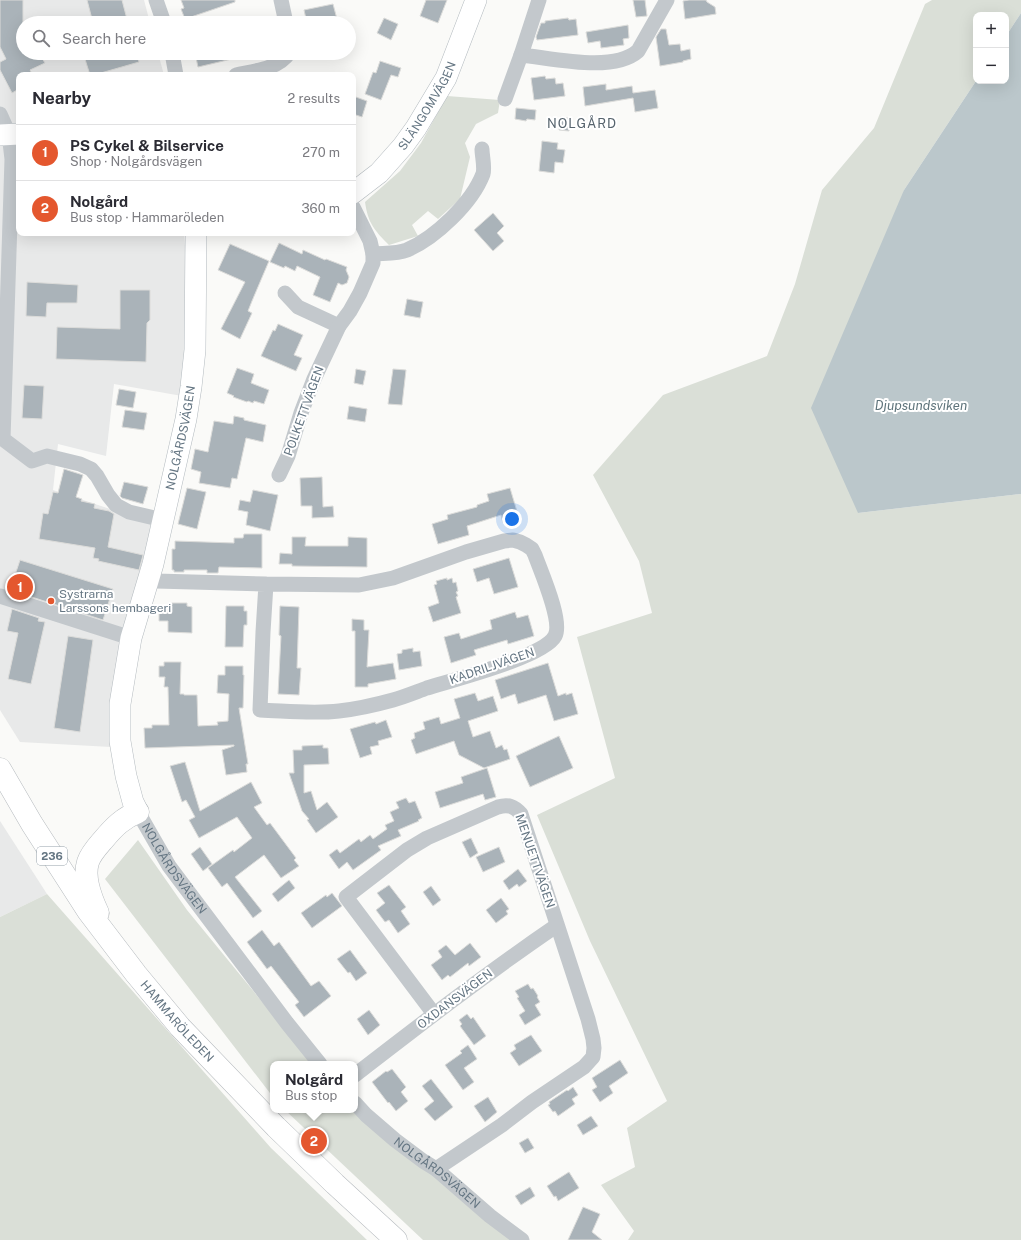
<!DOCTYPE html>
<meta charset="utf-8">
<style>
body{margin:0;font-family:"Public Sans",sans-serif;background:#f2f2f3;color:#2b2b33}
.controls{position:absolute;right:12px;top:12px;display:grid;overflow:hidden;border-radius:8px;box-shadow:0 4px 16px #0002}
.controls button{width:36px;height:36px;display:grid;place-items:center;padding:0;border:0;border-bottom:1px solid #e1e1e2;background:#fff;color:#2b2b33;font:20px sans-serif}
.you{position:absolute;left:512px;top:519px;width:14px;height:14px;margin:-10px;border:3px solid #fff;border-radius:50%;background:#1a73e8;box-shadow:0 0 0 6px #1a73e833}
.badge{display:grid;place-items:center;width:26px;height:26px;border-radius:50%;background:#e4572e;color:#fff;font-size:13px;font-weight:700}
.pin{position:absolute;translate:-50% -50%;border:2px solid #fff;box-shadow:0 1px 4px #0006}
.popup{position:absolute;left:270px;top:1061px;width:88px;height:52px;box-sizing:border-box;display:grid;place-content:center;border-radius:8px;background:#fff;filter:drop-shadow(0 1px 3px #0005);font-size:13px;white-space:nowrap;color:#7c7c81}
.popup b{font-size:15px;color:#2b2b33}
.popup::after{content:'';position:absolute;left:50%;top:100%;margin-left:-8px;border:8px solid transparent;border-top-color:#fff}
.list{margin:0;padding:0;list-style:none}
h2{display:flex;justify-content:space-between;align-items:center;height:52px;margin:0;padding:0 16px;font-size:17px}
h2 small{font-size:13px;font-weight:400;color:#7c7c81}
.list li{display:grid;grid-template-columns:26px 1fr auto;gap:12px;align-items:center;box-sizing:border-box;height:56px;padding:0 16px;border-top:1px solid #e1e1e2}
.list b{display:block;font-size:15px;white-space:nowrap}
.list p{margin:0;font-size:13px;white-space:nowrap;color:#7c7c81}
.list em{font-size:13px;font-style:normal;color:#7c7c81}
.icon{flex:none;width:22px;height:22px;fill:none;stroke:currentColor;stroke-width:2;stroke-linecap:round;stroke-linejoin:round}
.map{position:relative;flex:none;width:1021px;height:1240px;overflow:hidden}
.search{position:absolute;background:#fff;box-shadow:0 4px 16px #0002;left:16px;top:16px;width:340px;height:44px;display:flex;align-items:center;gap:10px;box-sizing:border-box;padding:0 14px;border-radius:22px;color:#7c7c81;font-size:15px}
.panel{position:absolute;background:#fff;box-shadow:0 4px 16px #0002;left:16px;top:72px;width:340px;height:164px;border-radius:8px}
.map>svg:first-child{display:block}
</style>
<div class="map">
<svg width="1021" height="1240" viewBox="0 0 1021 1240">
<rect width="100%" height="100%" fill="#fafaf8"/>
<g fill="#e8e9e9">
<path d="M0,0H144L150,23H23V53H158L164,75H19V233H184L191,324L182,396L114,384L106,456L58,444L53,490L155,524L111,747L20,742L0,710Z"/>
<path d="M0,821L47,894L0,917Z"/>
</g>
<g fill="#dadfd7">
<path d="M932,0H1021V13L1006,36V15H976V81L904,190L858,513L1021,494V1240H628L634,1231L601,1185L635,1167L627,1128L667,1101L590,941L537,815L615,778L577,637L652,613L639,561L593,475L663,395L767,356L795,284L822,190L874,128L925,4Z"/>
<path d="M447,96L500,100L498,113L476,124L465,143L470,157L460,199L438,219L428,211L412,225L418,236L389,245C374,230 368,223 365,202L400,171L421,143Z"/>
<path d="M138,840L187,910L268,1009L315,1064H273V1097L105,879Z"/>
<path d="M47,894L271,1148L367,1240H0V917Z"/>
<path d="M285,1110H355L513,1240H423Z"/>
</g>
<path fill="#bbc7cb" d="M1021,13V494L858,513L811,408L904,190L976,81H1006V36Z"/>
<g fill="#aab3b9" stroke="#dcdcda">
<path d="M0,0H23V53H39L45,63L30,70L33,75H19V89L12,93L0,70V62L6,59L0,47Z"/>
<path d="M87,0H122L128,23H93Z"/>
<path d="M181,0H235V2L185,19L181,9L184,8Z"/>
<path d="M426,0H447L438,23L420,16Z"/>
<path d="M633,0H645L647,16L636,17Z"/>
<path d="M689,0H706L707,2L715,7L716,14L685,19L683,1Z"/>
<path d="M333,4L338,23H307L304,10Z"/>
<path d="M384,18L398,24L391,40L377,33Z"/>
<path d="M568,18L569,20L576,19L578,35L537,40L536,37L541,23H545V21Z"/>
<path d="M628,25L629,38L623,39L624,45L601,48L600,41L588,43L586,32Z"/>
<path d="M661,29H666L669,45L680,44L681,51L690,49L691,59L683,61V62L660,66L656,37Z"/>
<path d="M83,53H137L139,62L94,75H90Z"/>
<path d="M195,53H240V57L198,67Z"/>
<path d="M380,61L401,68L398,77L391,75L381,100L365,94L373,72L376,73Z"/>
<path d="M545,76L546,79L555,78L556,84L563,83L565,96L534,100L531,78Z"/>
<path d="M606,84V90L632,86L633,93L655,90L658,108L635,112L633,98L585,106L583,87Z"/>
<path d="M353,96L367,101L362,117L353,114Z"/>
<path d="M516,108L536,110L535,120L527,119L526,121L515,119Z"/>
<path d="M560,117L570,118L569,131L559,130Z"/>
<path d="M542,141L558,143L557,149L565,150L563,163L555,162L554,173L539,171Z"/>
<path d="M493,213L504,226L497,233L504,241L493,251L474,230Z"/>
<path d="M279,243L302,254L303,250L325,260L326,259L347,267L346,270L349,277L347,283L342,285L338,283L330,302L313,295L320,277L297,266L295,271L285,266L284,268L270,262Z"/>
<path d="M230,244L269,261L252,301L248,311L252,313L240,339L221,329L245,282L218,270Z"/>
<path d="M27,282L78,285L77,303H47L46,317L26,316Z"/>
<path d="M120,290H150V320L147,323L146,362L56,359L57,327L120,329Z"/>
<path d="M407,299L423,302L420,318L404,315Z"/>
<path d="M278,324L303,335L294,355L302,358L296,371L261,356L273,330L275,331Z"/>
<path d="M237,368L254,374L251,383L269,390L264,404L254,401L253,403L248,401L247,402L233,397L234,396L227,393Z"/>
<path d="M356,369L366,371L363,385L354,383Z"/>
<path d="M393,369L406,370L402,405L388,404Z"/>
<path d="M24,385L44,386L42,419L22,418Z"/>
<path d="M119,389L136,392L133,408L116,405Z"/>
<path d="M349,406L367,409L365,422L347,419Z"/>
<path d="M125,410L147,413L144,430L122,427Z"/>
<path d="M234,416L244,418V420L266,425L263,442L246,438L237,479L232,478L230,488L199,483L201,472L191,469L195,449L208,452L214,421L233,424Z"/>
<path d="M64,469L83,475L76,497L82,499L81,501L95,504L94,508L109,511L114,514L108,547L143,555L139,570L98,561L99,559L93,558L95,548L39,539L43,513L48,514L53,492L58,493Z"/>
<path d="M322,477L323,507L333,506L334,517L312,518V506H301L300,478Z"/>
<path d="M124,482L148,487L143,504L122,498L120,496Z"/>
<path d="M187,488L206,492L197,529L178,524Z"/>
<path d="M510,488L519,518L503,523L501,515L467,526L469,535L438,544L432,524L448,519L447,515L477,507V505L489,501L487,494Z"/>
<path d="M253,490L278,495L270,531L246,525L248,512L238,510L240,500L250,502Z"/>
<path d="M244,534H262V568L219,567L218,573H207V570H184V572H174V570H172V549H175V541L234,543V538H243Z"/>
<path d="M292,537H306L305,546H348V537L367,538V567L292,566V564H279L280,553L292,554Z"/>
<path d="M509,558L518,587L494,594L489,578L477,582L473,569Z"/>
<path d="M20,560L113,589L103,620L10,590Z"/>
<path d="M447,578V580L452,578L453,583L456,582L458,591L456,592L458,596L456,597L461,613L433,622L428,607L439,603L434,585L437,584L436,581Z"/>
<path d="M168,603H187V606L192,607V633L168,632V621H159V606H168Z"/>
<path d="M226,606H244V611H247V625H244L243,647H225Z"/>
<path d="M280,606L299,607L297,668H301L299,695L278,694L281,636L279,635Z"/>
<path d="M12,609L39,618L38,621L45,622L31,684L8,679L18,633L7,631Z"/>
<path d="M515,612L517,618L528,615L534,636L508,644L507,640L474,650L476,655L451,663L444,637L459,633L461,639L492,629L490,620Z"/>
<path d="M352,619L364,620V630H369L367,667L393,663L396,679L368,684V687H355V631H352Z"/>
<path d="M68,636L93,640L80,732L54,728Z"/>
<path d="M413,648V652L420,651L422,666L399,670L397,654L402,653V650Z"/>
<path d="M164,662H181L180,694H184V695H197L198,726L218,725L217,722L228,721L229,694L217,693L218,675H225V666H243V675H244L243,708H239L248,764H246L247,772L226,775L222,750L234,746V745L145,748L144,728H152V725H169L168,687H164L165,677H159V666H164Z"/>
<path d="M548,663L558,696L566,693V695L572,693L578,714L554,721L546,695L518,704L515,694L501,699L495,680Z"/>
<path d="M475,693L478,701L493,696L498,711L468,721L473,737L490,731L496,748L502,745L504,750L507,749L510,759L484,768L459,755L454,741L416,754L411,740L415,738L414,733L425,729L423,722L439,717L441,724L460,718L454,699Z"/>
<path d="M386,720L392,737L378,741L379,745L370,747L372,754L360,758L350,729L375,722L376,724Z"/>
<path d="M559,736L573,768L530,787L516,756Z"/>
<path d="M323,745V748H328L329,764L304,765V793L311,791L317,810L327,802L338,817L316,833L307,820L309,819L302,811L289,773H294L293,750H302V746Z"/>
<path d="M185,762L200,811L251,782L262,803L254,807L267,825L270,823L296,858L294,860L299,866L281,878L264,855L235,877L262,911L253,918L227,883L222,887L208,868L233,850L234,852L252,838L237,817L199,838L189,820L195,817L186,800L182,802L170,766Z"/>
<path d="M487,768L496,797L485,800L483,794L440,808L435,792L463,783L461,777Z"/>
<path d="M406,798L409,803L415,801L422,818L418,820L419,821L398,830L401,836L378,846L381,850L353,870L347,862L339,869L329,855L337,849L340,853L359,839L361,842L370,835L373,839L387,829L385,825L394,821L390,812L399,808L396,802Z"/>
<path d="M471,838L478,853L470,858L462,842Z"/>
<path d="M200,847L212,864L203,871L191,854Z"/>
<path d="M499,847L505,862L483,872L476,857Z"/>
<path d="M518,869L527,881L519,887L517,884L509,890L503,881Z"/>
<path d="M289,880L295,888L278,902L272,894Z"/>
<path d="M389,885L406,907L401,911L410,924L398,933L389,920L385,922L376,910L385,903L377,893Z"/>
<path d="M431,886L441,900L433,906L423,892Z"/>
<path d="M332,893L342,906L312,928L301,913L326,895L327,897Z"/>
<path d="M501,898L509,909L506,911L508,914L496,923L486,910Z"/>
<path d="M262,930L274,946L279,942L311,986L319,981L331,996L304,1017L295,1005L299,1002L271,966L267,969L247,942Z"/>
<path d="M470,943L481,957L469,966L468,963L450,977L448,975L442,980L431,965L442,957L438,951L446,945L455,955Z"/>
<path d="M350,950L367,973L356,981L350,972L348,973L337,959Z"/>
<path d="M528,984L531,989L533,988L538,996L537,997L540,1002L535,1005L541,1015L525,1025L519,1015L525,1011L517,998L519,997L515,991Z"/>
<path d="M369,1010L380,1025L368,1035L357,1019Z"/>
<path d="M467,1014L471,1019L473,1017L486,1036L474,1045L460,1026L462,1024L459,1020Z"/>
<path d="M531,1035L542,1051L519,1066L510,1053L516,1049L514,1045Z"/>
<path d="M468,1045L477,1059L464,1068L474,1082L463,1090L445,1065L462,1053L460,1051Z"/>
<path d="M620,1060L628,1073L609,1086L613,1093L600,1102L592,1090L597,1087L592,1078Z"/>
<path d="M392,1069L406,1087L401,1092L408,1101L396,1111L389,1102L388,1103L372,1082L386,1071L387,1072Z"/>
<path d="M431,1079L453,1107L435,1121L424,1109L434,1101L422,1086Z"/>
<path d="M573,1087L578,1095L572,1099L575,1104L558,1116L555,1111L553,1112L548,1105L550,1104L549,1102L567,1090L568,1091Z"/>
<path d="M488,1097L497,1112L485,1122L474,1106Z"/>
<path d="M591,1116L598,1126L583,1135L577,1125Z"/>
<path d="M528,1138L534,1148L525,1153L519,1143Z"/>
<path d="M569,1172L579,1188L558,1201L556,1196L554,1197L547,1186Z"/>
<path d="M530,1187L535,1196L521,1205L515,1196Z"/>
<path d="M583,1207L600,1214L592,1232L602,1240H568Z"/>
</g>
<g fill="none" stroke-linecap="round" stroke-linejoin="round">
<g stroke="#b3babf" stroke-width="22">
<g id="secondary">
<path d="M0,135L19,134"/>
<path id="s3" d="M353,193L379,173L403,146L416,128L446,78L476,0"/>
<path id="s4" d="M138,812L133,802L126,776L120,741V704L131,638L153,564L186,419L191,387L195,350L196,233"/>
</g>
</g>
<g stroke="#b5babe" stroke-width="23">
<g id="primary">
<path id="s5" d="M0,769L32,824L88,911L136,974L180,1027L276,1127L335,1184L396,1240"/>
<path d="M98,913C91,898 83,878 88,862C91,853 98,846 104,839C114,827 123,818 138,812"/>
</g>
</g>
<g stroke="#c3c8cc" stroke-width="15">
<path d="M156,0L164,23"/>
<path d="M281,0L286,23"/>
<path d="M539,0L521,55C552,58 613,73 638,51L667,0"/>
<path d="M172,53L176,75"/>
<path d="M236,75C254,71 278,69 289,53"/>
<path d="M505,99L521,55"/>
<path d="M0,114L9,134L12,159L3,439L32,461L47,456L80,464L91,469L97,476L108,495L116,505L129,512L163,520"/>
<path d="M373,254C384,253 397,254 407,250C435,238 472,203 483,174C485,167 482,156 482,149"/>
<path d="M285,293L298,307L339,326"/>
<path d="M279,475L288,456L301,413L314,379L339,326L350,311L360,293L373,263V254L370,241L353,207"/>
<path d="M149,579L156,581L266,584L263,632L260,710C287,711 313,714 339,711C357,709 375,705 393,700C404,697 416,692 427,688C452,680 544,657 555,636C563,621 541,572 535,555L532,549L526,545L520,542L513,540L504,541L466,552L393,578L359,585L266,584"/>
<path d="M0,596L131,638"/>
<path id="s1" d="M138,812L169,866L287,1023L320,1064"/>
<path d="M434,1014L346,897L407,850L427,838L498,807C508,804 514,806 521,814L588,1019L593,1039L594,1048L593,1057L584,1067L532,1102L502,1125L436,1169"/>
<path d="M355,1075C421,1024 487,973 556,926"/>
<path id="s2" d="M355,1103L366,1115L395,1140L423,1161L436,1169L490,1216L522,1240"/>
</g>
<use href="#secondary" stroke="#fff" stroke-width="21"/>
<use href="#primary" stroke="#fff" stroke-width="22"/>
</g>
<circle fill="#e4572e" stroke="#fff" stroke-width="1.5" cx="51" cy="601" r="4"/>
<g text-anchor="middle" stroke-width="4" stroke-linejoin="round" paint-order="stroke">
<rect fill="#fff" stroke="#939fa8" stroke-width="1" x="37" y="847" width="30" height="18" rx="3"/>
<g font-size="11" font-weight="bold" fill="#657683">
<text x="52" y="860">236</text>
</g>
<g font-size="12" fill="#657683" stroke="#fff">
<text dy="4" stroke="none"><textPath href="#s3" startOffset="116">SLÄNGOMVÄGEN</textPath></text>
<text transform="translate(304 411) rotate(-70)" y="4">POLKETTVÄGEN</text>
<text dy="4" stroke="none"><textPath href="#s4" startOffset="384">NOLGÅRDSVÄGEN</textPath></text>
<text transform="translate(492 666) rotate(-19)" y="4">KADRILJVÄGEN</text>
<text transform="translate(535 861) rotate(71)" y="4">MENUETTVÄGEN</text>
<text dy="4" stroke="none"><textPath href="#s1" startOffset="67">NOLGÅRDSVÄGEN</textPath></text>
<text transform="translate(455 999) rotate(-37)" y="4">OXDANSVÄGEN</text>
<text dy="4" stroke="none"><textPath href="#s5" startOffset="309">HAMMARÖLEDEN</textPath></text>
<text dy="4" stroke="none"><textPath href="#s2" startOffset="108">NOLGÅRDSVÄGEN</textPath></text>
</g>
<g font-size="12" fill="#657683" stroke="#fff" text-anchor="start">
<text x="59" y="598">Systrarna<tspan x="59" dy="14">Larssons hembageri</tspan></text>
</g>
<g font-size="13" letter-spacing="1" fill="#57646e" stroke="#fff">
<text x="582" y="128">NOLGÅRD</text>
</g>
<g font-size="13" font-style="italic" fill="#60757c" stroke="#fff">
<text x="921" y="410">Djupsundsviken</text>
</g>
</g>
</svg>
<div class="controls">
<button>+</button>
<button>−</button>
</div>
<div class="you"></div>
<div class="pin badge" style="left:20px;top:587px">1</div>
<div class="pin badge" style="left:314px;top:1141px">2</div>
<div class="popup"><b>Nolgård</b>Bus stop</div>
<div class="search"><svg class="icon" aria-label="search" viewBox="0 0 24 24"><circle cx="10" cy="10" r="6"/><path d="M15 15l6 6"/></svg>Search here</div>
<section class="panel">
<h2>Nearby<small>2 results</small></h2>
<ul class="list">
<li><span class="badge">1</span><div><b>PS Cykel &amp; Bilservice</b><p>Shop · Nolgårdsvägen</p></div><em>270 m</em></li>
<li><span class="badge">2</span><div><b>Nolgård</b><p>Bus stop · Hammaröleden</p></div><em>360 m</em></li>
</ul>
</section>
</div>
